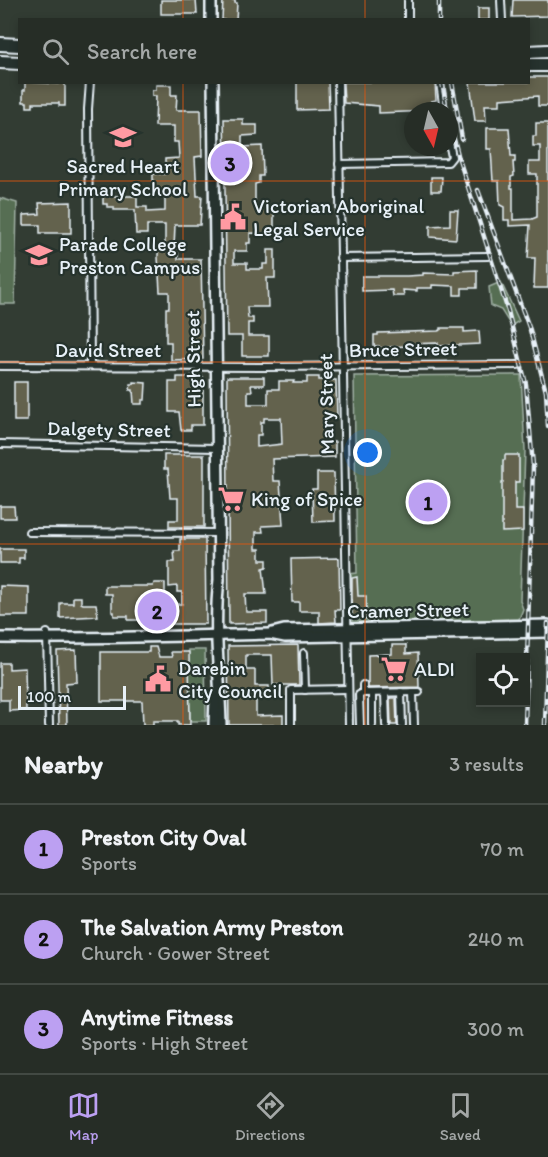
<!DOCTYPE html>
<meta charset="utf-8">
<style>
body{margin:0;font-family:Itim,sans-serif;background:#2e352e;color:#f1f3f6}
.controls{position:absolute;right:18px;bottom:18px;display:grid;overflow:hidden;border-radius:0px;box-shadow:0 3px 9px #0003}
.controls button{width:54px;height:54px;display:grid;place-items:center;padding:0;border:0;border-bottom:2px solid #424943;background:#262d26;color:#f1f3f6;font:30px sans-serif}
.compass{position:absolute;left:404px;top:102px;width:54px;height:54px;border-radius:50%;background:#262d26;box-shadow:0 3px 9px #0003;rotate:172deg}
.scale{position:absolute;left:18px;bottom:15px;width:108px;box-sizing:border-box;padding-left:6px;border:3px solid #e8f1f8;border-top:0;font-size:16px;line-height:21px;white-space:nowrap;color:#e8f1f8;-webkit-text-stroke:4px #26332d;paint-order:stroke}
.you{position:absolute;left:368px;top:453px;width:21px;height:21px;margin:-15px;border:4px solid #fff;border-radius:50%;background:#1a73e8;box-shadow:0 0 0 9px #1a73e833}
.badge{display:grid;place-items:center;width:39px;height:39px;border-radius:50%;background:#bca0f2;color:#111;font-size:20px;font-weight:700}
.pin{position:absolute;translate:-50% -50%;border:3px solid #fff;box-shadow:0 2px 6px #0006}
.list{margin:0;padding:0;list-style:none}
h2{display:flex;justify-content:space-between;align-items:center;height:78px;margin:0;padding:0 24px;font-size:26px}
h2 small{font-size:20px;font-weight:400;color:#a4a8a7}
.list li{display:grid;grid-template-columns:39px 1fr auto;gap:18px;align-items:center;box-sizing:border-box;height:90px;padding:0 24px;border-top:2px solid #424943}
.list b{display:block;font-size:22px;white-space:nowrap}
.list p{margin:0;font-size:20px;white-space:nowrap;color:#a4a8a7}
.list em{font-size:20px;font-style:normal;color:#a4a8a7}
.icon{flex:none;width:33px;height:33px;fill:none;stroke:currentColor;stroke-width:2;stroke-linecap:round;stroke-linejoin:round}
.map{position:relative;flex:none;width:548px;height:725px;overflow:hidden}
.search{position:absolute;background:#262d26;box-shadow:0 3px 9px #0003;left:18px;right:18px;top:18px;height:66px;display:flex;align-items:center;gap:15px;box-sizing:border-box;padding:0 21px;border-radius:0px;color:#a4a8a7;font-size:22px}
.sheet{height:348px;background:#262d26}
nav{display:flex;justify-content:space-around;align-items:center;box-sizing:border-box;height:84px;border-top:2px solid #424943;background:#262d26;font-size:16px;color:#a4a8a7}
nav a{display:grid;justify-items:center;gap:3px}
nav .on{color:#bca0f2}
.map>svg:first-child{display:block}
</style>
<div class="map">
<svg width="548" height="725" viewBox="0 0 548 725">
<rect width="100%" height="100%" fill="#323c33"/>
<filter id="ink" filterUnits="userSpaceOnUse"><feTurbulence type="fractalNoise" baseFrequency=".0167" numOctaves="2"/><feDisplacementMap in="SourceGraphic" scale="12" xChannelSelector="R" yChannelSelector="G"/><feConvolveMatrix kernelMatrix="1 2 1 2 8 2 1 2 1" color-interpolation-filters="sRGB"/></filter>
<g filter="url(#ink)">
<g fill="#576e52" stroke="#a0b0a5" stroke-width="1.5">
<path d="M0,198L17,203L15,304H0Z"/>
<path d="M501,282L519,321L511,326L501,310L491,306L489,287Z"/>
<path d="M521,375L525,450L520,601L523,609L519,619L351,624L349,574L357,573L354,376Z"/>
<path d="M188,650H205L206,721H190Z"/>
</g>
<g fill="#63624d" stroke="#e8f1f8" stroke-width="1.5" fill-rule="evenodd">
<path d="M161,0H196L197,14H161Z"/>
<path d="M223,0H235V3H237L236,20H222Z"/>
<path d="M513,0H548V16L512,17Z"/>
<rect x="478" y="8" width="11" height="12"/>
<path d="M528,77H548V106H538V96L500,99V105H485L486,121H475L470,82H528Z"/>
<path d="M25,82L59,84V82H65V106H59V103H33V107H27V102H23V90H25Z"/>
<path d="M297,82H328L329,109L297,110Z"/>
<path d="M343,82H435L436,100L431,101V111L379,113V106L344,103Z"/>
<path d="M156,85H171V95H177L176,110H201L202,156L195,157L197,196H202L200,225H175L174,248H178V259H201L203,359L171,360V342H166V308H169V292H160L158,257V250L165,248V225H147V234H136L135,210H114V207H107V204H103V196H137V207H147V212L165,211V190H153V174H165V159L179,158L178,142H174V126H155L156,96H152V90H156Z"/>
<path d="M224,119H243V125H257V135L242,136V147L262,146L263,176H259V183L255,184V207H274V234L250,233V243H247V251H234V263H247V269H263V264H268V250H275V278H267L268,307H247L248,318H253V323H248V336H269V356H242V336H227L225,189V172H227V156H225Z"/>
<path d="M536,123H548V288H534L535,258H528L530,225L509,226V220H504V207L500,205L499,181H493L491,149H487V128H509L511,156H515V162H513L514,176L511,177V188H513V220L532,219L537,217V174H529V162H540V146H533V136H536Z"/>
<path d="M431,177H442L441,191H431Z"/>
<path d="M71,202V233H40V225H24V215L40,214L39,203Z"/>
<path d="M450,210H458L456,239L430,237V226L450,225Z"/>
<path d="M477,270V288H462V295H454V286L432,285V288H417V291L403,290L404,296H393L392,290L362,291V276H407L423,275V273L454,274V271Z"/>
<path d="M441,328H464V332L479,331L480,344L438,346V343L405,344V346L379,348V346H374V335H378V333L438,331L441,330Z"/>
<path d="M192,375H201L203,377V425H191V430H181L179,412H169V382H177V377H190Z"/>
<path d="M227,377H264V385H251L252,391H248V404H268V389H279V381H294L293,383H307V377H319V380H336L337,418L326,419L327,442H335V457L272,459L273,481H280L283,525L262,526L263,532H256V549H260V560H267V567L263,568L266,594H245L246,612H267V623L229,624ZM264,418H281L282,444L257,447V435H261V422H264Z"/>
<rect x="14" y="382" width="13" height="39"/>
<path d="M134,382L146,383L145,400H142V404H134L133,390H130L131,384H134Z"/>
<path d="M164,455H204V527H169V520H178V498H170L168,469H164Z"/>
<path d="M505,455H519V482H515V510H523V531L502,532V482H503V460H505Z"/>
<path d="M317,473H334L335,521L313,522L312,489H317Z"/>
<path d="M0,506H14L15,518H0Z"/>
<path d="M180,539H205L206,624H170V620L155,619V622H146V620H128V616H114V612H112V594H105V586H153L154,583H165V604H182V592H177V586L169,587V562H175L174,551H180Z"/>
<path d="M0,549H24V558H19V563H0Z"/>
<path d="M339,558L340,610H335L336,622L319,623V611H299V602H292L291,559Z"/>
<path d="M357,577L358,596H366V619H352V578Z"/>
<path d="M0,586L29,587V616H0Z"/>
<path d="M73,597H81V603L83,604H96L98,616L60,618V603H73Z"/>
<path d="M298,645L299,685H273L272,655H246V670H255V686H269V693H263V699H256V716L283,715V725H229L228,646Z"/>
<path d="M392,645H406V654L418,653L419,687L368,688V655L392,654Z"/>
<path d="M149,647H156L159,657H172L171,652H189L190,725H178V721H153V725H143L142,701H101V652H149Z"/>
<path d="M76,650L77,682L66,683L67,725H59L57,651Z"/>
<path d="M0,663H9V669L25,668L26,710L9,711V700H0Z"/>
<path d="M390,698H396L397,725H391Z"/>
</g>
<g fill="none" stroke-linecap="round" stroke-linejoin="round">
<g stroke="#e8f1f8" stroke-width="10">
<g id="street">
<path d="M408,0V20"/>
<path d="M501,0L502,20"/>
<path d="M90,82L88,109L90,366"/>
<path d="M338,82L349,725"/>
<path d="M440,82L444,111"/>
<path d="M339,164L448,162L452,157L449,142"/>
<path d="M340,258L488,256"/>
<path d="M0,366L266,367L518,365"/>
<path d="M0,444L217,448"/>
<path d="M29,532L218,533"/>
<path d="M47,633L49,725"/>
<path d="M304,653L305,690"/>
<path d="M363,685V693L419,692"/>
<path d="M401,692L402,725"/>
<path d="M413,692L414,725"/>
<path d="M372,693V725"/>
<path d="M385,693L386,725"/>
<path d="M291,725V690L347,689"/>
<path d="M360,725L359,695L363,693"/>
</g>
</g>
<g stroke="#e8f1f8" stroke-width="14">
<g id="secondary">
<path d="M211,0V20"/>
<path d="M213,82L219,580C213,628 220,676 221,725"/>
<path d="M272,633L284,630L548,625"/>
<path d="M0,638C90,639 180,636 270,634L285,637L548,632"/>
<path d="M214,725L215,697"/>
</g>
</g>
<g stroke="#e8f1f8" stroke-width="16">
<g id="highway">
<path d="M0,44L20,45"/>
<path d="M528,52L548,51"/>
<path d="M0,62L20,63"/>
<path d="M528,65H548"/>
</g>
</g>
<use href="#street" stroke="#26332d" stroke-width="6"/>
<use href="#secondary" stroke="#26332d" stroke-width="9"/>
<use href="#highway" stroke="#26332d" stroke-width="12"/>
<g stroke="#e8f1f8" stroke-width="4.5">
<g id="rail">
<path d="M439,0V20"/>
<path d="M442,82L447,111"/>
<path d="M452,82L462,139"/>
<path d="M449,119L459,159L508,311L526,384L533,466L525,725"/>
<path d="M478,190L530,330L546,392L548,426"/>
<path d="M545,725L548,623"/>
</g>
</g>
<use href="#rail" stroke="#26332d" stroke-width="2" stroke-dasharray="7" stroke-linecap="butt"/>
</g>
</g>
<path fill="none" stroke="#e8590c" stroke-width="1.5" stroke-opacity="0.55" d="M183,0V20M365,0V20M183,82V725M365,82V725M0,181H548M0,362H548M0,544H548"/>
<defs>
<g id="school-bare" transform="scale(2.07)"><path d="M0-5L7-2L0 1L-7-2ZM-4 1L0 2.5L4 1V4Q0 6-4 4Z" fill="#ff9aa2" stroke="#26332d" stroke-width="2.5" paint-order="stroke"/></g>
<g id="civic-bare" transform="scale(2.07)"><path d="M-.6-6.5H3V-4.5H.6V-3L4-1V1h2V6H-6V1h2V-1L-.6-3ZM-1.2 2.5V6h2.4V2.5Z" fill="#ff9aa2" stroke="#26332d" stroke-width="2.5" paint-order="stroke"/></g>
<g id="supermarket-bare" transform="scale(2.07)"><path d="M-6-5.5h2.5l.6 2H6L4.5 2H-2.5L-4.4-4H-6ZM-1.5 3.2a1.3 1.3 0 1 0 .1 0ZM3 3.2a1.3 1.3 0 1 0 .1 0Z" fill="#ff9aa2" stroke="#26332d" stroke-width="2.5" paint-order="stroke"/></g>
</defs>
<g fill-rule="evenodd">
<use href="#school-bare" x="123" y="137"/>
<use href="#civic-bare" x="233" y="217"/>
<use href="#school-bare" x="39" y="255"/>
<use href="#supermarket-bare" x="231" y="499"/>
<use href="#supermarket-bare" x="394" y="669"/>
<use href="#civic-bare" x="158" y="679"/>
</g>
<g text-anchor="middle" stroke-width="4.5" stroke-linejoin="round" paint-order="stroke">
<g font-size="20" fill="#e8f1f8" stroke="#26332d" text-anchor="start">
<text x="123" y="173" text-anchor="middle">Sacred Heart<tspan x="123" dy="23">Primary School</tspan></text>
<text x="253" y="213">Victorian Aboriginal<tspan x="253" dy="23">Legal Service</tspan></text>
<text x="59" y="251">Parade College<tspan x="59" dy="23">Preston Campus</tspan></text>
<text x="251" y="506">King of Spice</text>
<text x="178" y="675">Darebin<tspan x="178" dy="23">City Council</tspan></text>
<text x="414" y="676">ALDI</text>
</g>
<g font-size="20" fill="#e8f1f8" stroke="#26332d">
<text transform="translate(403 349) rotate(-1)" y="7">Bruce Street</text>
<text x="108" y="357">David Street</text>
<text transform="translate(193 359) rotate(-91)" y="7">High Street</text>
<text transform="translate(326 404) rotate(-91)" y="7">Mary Street</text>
<text transform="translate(109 429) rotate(1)" y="7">Dalgety Street</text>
<text transform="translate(408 610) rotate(-1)" y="7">Cramer Street</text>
</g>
</g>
</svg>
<div class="controls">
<button><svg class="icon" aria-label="locate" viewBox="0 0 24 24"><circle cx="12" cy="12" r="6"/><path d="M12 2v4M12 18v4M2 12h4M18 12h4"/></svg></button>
</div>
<svg class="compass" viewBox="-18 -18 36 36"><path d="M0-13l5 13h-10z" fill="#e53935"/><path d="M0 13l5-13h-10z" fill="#a4a8a7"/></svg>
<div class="scale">100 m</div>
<div class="you"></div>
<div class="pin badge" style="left:428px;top:502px">1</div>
<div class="pin badge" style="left:157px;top:611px">2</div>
<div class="pin badge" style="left:230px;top:163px">3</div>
<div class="search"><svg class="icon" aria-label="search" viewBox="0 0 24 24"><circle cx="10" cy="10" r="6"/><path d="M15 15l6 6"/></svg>Search here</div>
</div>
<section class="sheet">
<h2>Nearby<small>3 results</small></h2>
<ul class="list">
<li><span class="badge">1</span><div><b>Preston City Oval</b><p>Sports</p></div><em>70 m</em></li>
<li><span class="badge">2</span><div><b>The Salvation Army Preston</b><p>Church · Gower Street</p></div><em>240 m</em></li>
<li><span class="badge">3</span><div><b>Anytime Fitness</b><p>Sports · High Street</p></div><em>300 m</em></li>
</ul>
</section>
<nav>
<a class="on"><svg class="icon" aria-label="map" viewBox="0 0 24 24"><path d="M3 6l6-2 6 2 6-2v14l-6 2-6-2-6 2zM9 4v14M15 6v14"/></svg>Map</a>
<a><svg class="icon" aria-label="directions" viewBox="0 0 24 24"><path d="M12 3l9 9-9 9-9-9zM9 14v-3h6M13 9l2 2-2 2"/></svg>Directions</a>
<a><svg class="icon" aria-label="saved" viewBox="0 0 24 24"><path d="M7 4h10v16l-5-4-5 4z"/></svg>Saved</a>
</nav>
